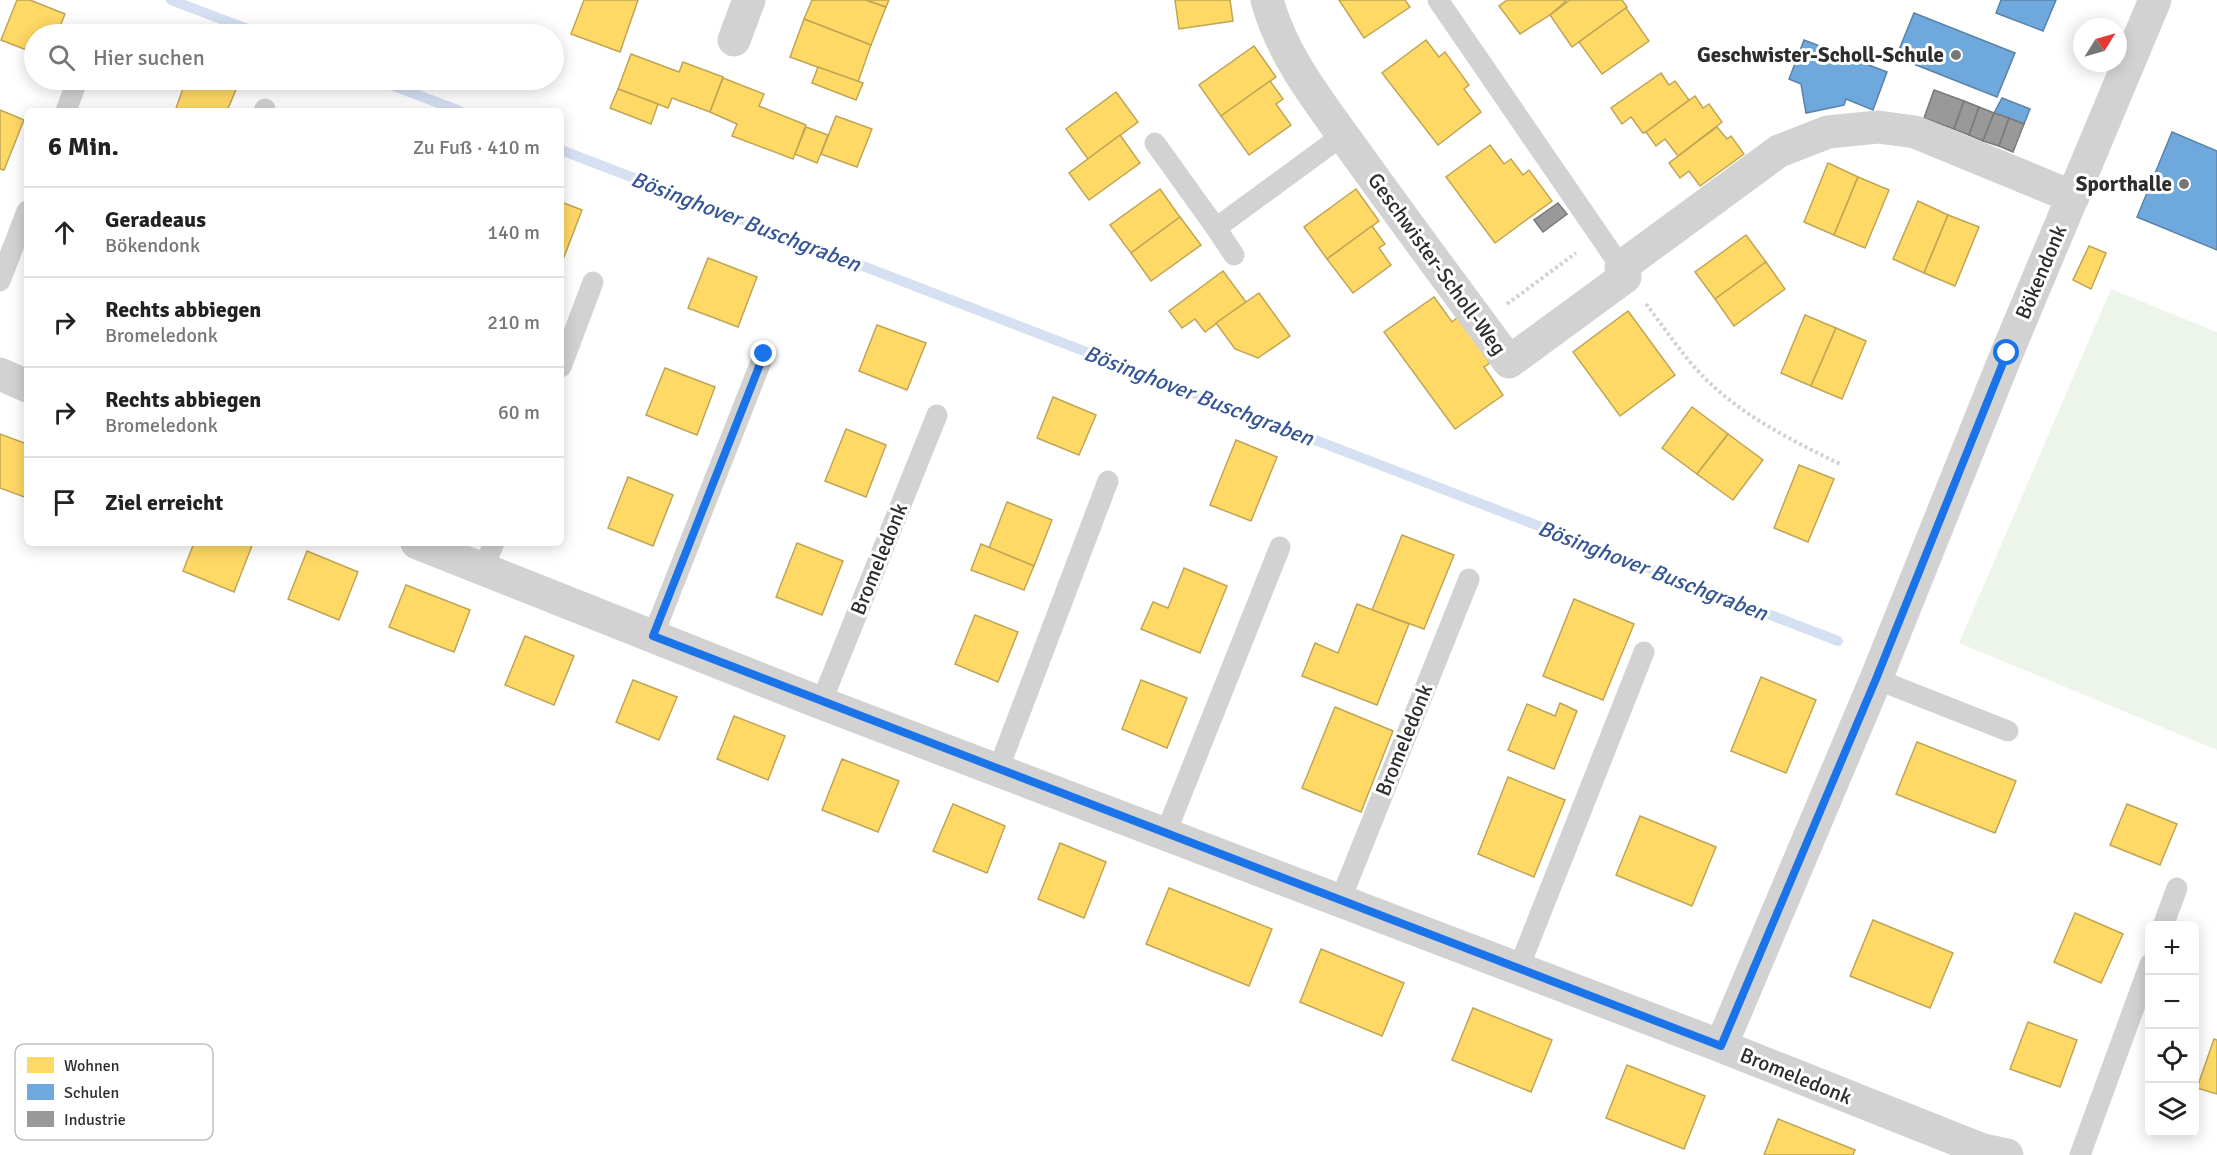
<!DOCTYPE html>
<html lang="de">
<meta charset="utf-8">
<style>
body{margin:0;font-family:Signika,sans-serif;background:#f2f2f2;color:#222}
.controls{position:absolute;right:18px;bottom:18px;display:grid;overflow:hidden;border-radius:9px;box-shadow:0 3px 15px #0003}
.controls button{width:54px;height:54px;display:grid;place-items:center;padding:0;border:0;border-bottom:2px solid #e0e0e0;background:#fff;color:#222;font:30px sans-serif}
.compass{position:absolute;left:2073px;top:18px;width:54px;height:54px;border-radius:50%;background:#fff;box-shadow:0 3px 15px #0003;rotate:53deg}
.stop{position:absolute;width:18px;height:18px;margin:-14px;border:4px solid #1a73e8;border-radius:50%;background:#fff}
.stop.end{background:#1a73e8;border-color:#fff;box-shadow:0 2px 6px #0008}
.list{margin:0;padding:0;list-style:none}
h2{display:flex;justify-content:space-between;align-items:center;height:78px;margin:0;padding:0 24px;font-size:26px}
h2 small{font-size:20px;font-weight:400;color:#767676}
.list li{display:grid;grid-template-columns:39px 1fr auto;gap:18px;align-items:center;box-sizing:border-box;height:90px;padding:0 24px;border-top:2px solid #e0e0e0}
.list b{display:block;font-size:22px;white-space:nowrap}
.list p{margin:0;font-size:20px;white-space:nowrap;color:#767676}
.list em{font-size:20px;font-style:normal;color:#767676}
.icon{flex:none;width:33px;height:33px;fill:none;stroke:currentColor;stroke-width:2;stroke-linecap:round;stroke-linejoin:round}
.map{position:relative;flex:none;width:2217px;height:1155px;overflow:hidden}
.search{position:absolute;background:#fff;box-shadow:0 3px 15px #0003;left:24px;top:24px;width:540px;height:66px;display:flex;align-items:center;gap:15px;box-sizing:border-box;padding:0 21px;border-radius:33px;color:#767676;font-size:22px}
.panel{position:absolute;background:#fff;box-shadow:0 3px 15px #0003;left:24px;top:108px;width:540px;height:438px;border-radius:9px}
.map>svg:first-child{display:block}
</style>
<div class="map">
<svg width="2217" height="1155" viewBox="0 0 2217 1155">
<rect width="100%" height="100%" fill="#fff"/>
<path fill="#edf5ea" d="M2111,289L2217,332V750L1959,643Z"/>
<g fill="#ffd966" stroke="#c0a555" stroke-width="1.5">
<path d="M17,0H30L65,14L57,34H34V53L1,40Z"/>
<path d="M584,0H638L620,52L571,34Z"/>
<path d="M812,0H866L886,7L871,45L804,19Z"/>
<path d="M866,0H889L886,7Z"/>
<path d="M1175,0H1230L1233,21L1179,29Z"/>
<path d="M1339,0H1405L1410,7L1364,38Z"/>
<path d="M1507,0H1567L1550,15L1520,34L1499,6Z"/>
<path d="M1570,0H1622L1627,7L1572,47L1550,15Z"/>
<path d="M1626,8L1649,41L1602,74L1579,42Z"/>
<path d="M804,19L871,45L858,82L790,57Z"/>
<path d="M1426,40L1439,57L1445,52L1469,85L1464,89L1481,112L1438,145L1382,73Z"/>
<path d="M1254,46L1276,77L1221,116L1199,85Z"/>
<path d="M631,54L679,72L683,62L723,77L710,112L672,98L668,108L618,89Z"/>
<path d="M818,67L863,83L856,100L812,83Z"/>
<path d="M1661,73L1669,85L1675,81L1689,100L1646,132L1643,133L1631,117L1622,124L1611,108Z"/>
<path d="M723,78L764,94L759,106L806,125L793,159L732,136L737,124L710,112Z"/>
<path d="M186,80H240L227,111H175Z"/>
<path d="M1270,81L1283,99L1276,104L1291,125L1249,155L1221,116Z"/>
<path d="M618,89L658,104L651,124L610,108Z"/>
<path d="M1116,92L1138,122L1088,159L1066,129Z"/>
<path d="M1695,96L1703,108L1709,104L1722,122L1678,156L1665,139L1656,146L1646,132Z"/>
<path d="M0,110L24,120L4,170L0,169Z"/>
<path d="M836,116L872,129L857,167L821,154Z"/>
<path d="M806,127L828,135L817,163L795,154Z"/>
<path d="M1717,127L1727,139L1731,136L1744,154L1700,186L1689,171L1680,178L1669,163Z"/>
<path d="M1120,135L1140,163L1089,200L1069,173Z"/>
<path d="M1490,145L1504,164L1511,159L1523,175L1529,170L1552,201L1495,243L1446,177Z"/>
<path d="M1828,163L1858,177L1834,235L1804,222Z"/>
<path d="M1858,177L1889,190L1865,248L1834,235Z"/>
<path d="M1160,189L1180,217L1131,253L1110,225Z"/>
<path d="M1356,189L1379,221L1327,259L1304,227Z"/>
<path d="M1918,201L1948,215L1924,273L1893,259Z"/>
<path d="M561,202L582,210L564,257L561,256Z"/>
<path d="M1948,215L1979,227L1955,286L1924,273Z"/>
<path d="M1180,217L1201,245L1151,281L1131,253Z"/>
<path d="M1372,226L1385,244L1379,248L1391,265L1353,293L1327,259Z"/>
<path d="M1746,235L1766,262L1715,299L1695,272Z"/>
<path d="M2089,246L2106,253L2091,289L2073,280Z"/>
<path d="M708,258L757,277L738,327L688,308Z"/>
<path d="M1766,262L1785,289L1734,326L1715,299Z"/>
<path d="M1223,271L1246,302L1205,332L1195,319L1182,328L1169,311Z"/>
<path d="M1259,293L1290,336L1258,358L1235,349L1216,323Z"/>
<path d="M1434,297L1452,322L1458,317L1490,363L1484,367L1503,395L1455,429L1384,332Z"/>
<path d="M1628,311L1675,375L1620,416L1573,352Z"/>
<path d="M1805,315L1836,328L1811,386L1781,373Z"/>
<path d="M877,325L926,343L907,390L859,371Z"/>
<path d="M1836,328L1866,341L1842,399L1811,386Z"/>
<path d="M665,368L715,387L697,435L646,415Z"/>
<path d="M1053,397L1096,415L1079,455L1037,438Z"/>
<path d="M1692,407L1728,434L1697,474L1662,448Z"/>
<path d="M846,429L886,445L866,497L825,481Z"/>
<path d="M0,434L27,444V498L0,488Z"/>
<path d="M1728,434L1763,460L1733,500L1697,474Z"/>
<path d="M1236,440L1277,457L1251,521L1210,505Z"/>
<path d="M1799,465L1834,479L1808,542L1774,528Z"/>
<path d="M628,477L673,495L653,546L608,528Z"/>
<path d="M1007,502L1052,520L1034,566L989,548Z"/>
<path d="M1402,535L1454,555L1424,629L1372,610Z"/>
<path d="M194,543H253L234,592L183,571Z"/>
<path d="M797,543L843,561L822,615L776,597Z"/>
<path d="M981,544L1034,566L1024,590L971,570Z"/>
<path d="M307,551L358,572L339,620L288,599Z"/>
<path d="M1184,568L1227,586L1200,653L1141,629L1153,602L1168,608Z"/>
<path d="M406,585L470,610L454,652L389,627Z"/>
<path d="M1574,599L1634,624L1603,700L1543,676Z"/>
<path d="M1357,604L1409,624L1377,705L1302,676L1315,643L1338,653Z"/>
<path d="M975,615L1018,632L998,682L955,664Z"/>
<path d="M525,636L574,656L554,705L505,685Z"/>
<path d="M1761,677L1816,700L1786,773L1731,751Z"/>
<path d="M633,680L677,697L659,740L616,722Z"/>
<path d="M1141,680L1187,698L1167,748L1122,729Z"/>
<path d="M1560,703L1577,711L1554,769L1508,750L1527,704L1555,716Z"/>
<path d="M1335,707L1393,731L1361,812L1302,788Z"/>
<path d="M734,716L785,736L768,780L717,759Z"/>
<path d="M1917,742L2016,781L1995,833L1896,794Z"/>
<path d="M842,759L899,781L878,832L822,810Z"/>
<path d="M1508,777L1565,800L1534,877L1478,854Z"/>
<path d="M953,804L1005,826L987,873L933,851Z"/>
<path d="M2127,804L2177,824L2160,865L2110,845Z"/>
<path d="M1640,816L1716,847L1692,906L1616,875Z"/>
<path d="M1060,843L1106,862L1084,918L1038,899Z"/>
<path d="M1169,888L1272,929L1249,986L1146,944Z"/>
<path d="M2075,913L2123,934L2101,983L2054,962Z"/>
<path d="M1873,920L1953,953L1930,1008L1850,976Z"/>
<path d="M1321,949L1404,983L1382,1036L1300,1002Z"/>
<path d="M1473,1008L1552,1040L1531,1092L1452,1060Z"/>
<path d="M2028,1022L2077,1040L2060,1087L2010,1069Z"/>
<path d="M2214,1039L2217,1040V1094L2197,1088Z"/>
<path d="M1627,1065L1705,1096L1684,1149L1606,1118Z"/>
<path d="M1778,1119L1855,1150L1853,1155H1764Z"/>
</g>
<g fill="#6fa8dc" stroke="#5b83a8" stroke-width="1.5">
<path d="M2001,0H2056L2043,31L1996,13Z"/>
<path d="M1914,13L2015,53L1997,97L1896,57Z"/>
<path d="M1804,40L1887,72L1873,110L1846,99L1844,105L1806,113L1801,84L1789,79Z"/>
<path d="M2002,98L2030,109L2024,124L1994,113Z"/>
<path d="M2172,132L2217,151V250L2137,217Z"/>
</g>
<g fill="#999" stroke="#797979" stroke-width="1.5">
<path d="M1934,90L1964,101L1954,129L1924,118Z"/>
<path d="M1964,101L1979,107L1969,135L1954,129Z"/>
<path d="M1979,107L1994,113L1983,141L1969,135Z"/>
<path d="M1994,113L2009,118L1999,146L1983,141Z"/>
<path d="M2009,118L2024,124L2013,152L1999,146Z"/>
<path d="M1558,203L1567,214L1543,232L1534,220Z"/>
</g>
<g fill="none" stroke-linecap="round" stroke-linejoin="round">
<g stroke="#d5e0f3" stroke-width="10">
<path d="M171,0L261,34"/>
<path d="M378,80L460,111"/>
<path d="M561,150L1838,641"/>
</g>
<g stroke="#d2d2d2" stroke-width="4" stroke-dasharray="3 3" stroke-linecap="butt">
<path d="M1507,304L1576,253"/>
<path d="M1646,304C1663,326 1679,350 1697,370C1736,413 1789,439 1840,464"/>
</g>
<g stroke="#d2d2d2" stroke-width="21">
<path d="M1438,0L1621,267"/>
<path d="M66,111L77,81"/>
<path d="M264,111L265,109"/>
<path d="M1155,143L1216,228L1343,135"/>
<path d="M1216,228L1234,255"/>
<path d="M0,281L27,211"/>
<path d="M561,367L593,282"/>
<path d="M483,569L494,543"/>
<path d="M653,636L764,354"/>
<path d="M1876,679L2008,731"/>
<path d="M821,703L937,415"/>
<path d="M998,770L1108,481"/>
<path d="M1165,835L1280,547"/>
<path d="M1340,901L1469,579"/>
<path d="M2163,926L2177,888"/>
<path d="M1518,970L1644,652"/>
<path d="M2080,1155L2150,964"/>
</g>
<g stroke="#d2d2d2" stroke-width="33">
<path d="M1267,0C1283,59 1323,107 1358,156C1408,226 1459,294 1509,362L1625,277L1621,267L1779,151L1828,132L1878,127L1915,132L2073,197"/>
<path d="M734,40L749,0"/>
<path d="M0,374L27,386"/>
<path d="M417,543L821,703L1721,1046L1983,1150L2007,1155"/>
<path d="M1721,1046L1876,679L2007,353L2155,0"/>
</g>
</g>
<g fill="none" stroke-linecap="round" stroke-linejoin="round">
<path stroke="#1a73e8" stroke-width="8" d="M764,354L653,636L1721,1046L1876,679L2007,353"/>
</g>
<g fill="#767676" stroke="#fff" stroke-width="2">
<circle cx="1956" cy="55" r="6"/>
<circle cx="2184" cy="184" r="6"/>
</g>
<g text-anchor="middle" stroke-width="6" stroke-linejoin="round" paint-order="stroke">
<g font-size="21" font-weight="bold" fill="#2d2d2d" stroke="#fff" text-anchor="end">
<text x="1944" y="62">Geschwister-Scholl-Schule</text>
<text x="2172" y="191">Sporthalle</text>
</g>
<g font-size="21" fill="#2d2d2d" stroke="#fff">
<text transform="translate(1437 264) rotate(54)" y="7">Geschwister-Scholl-Weg</text>
<text transform="translate(2041 272) rotate(-67)" y="7">Bökendonk</text>
<text transform="translate(879 559) rotate(-68)" y="7">Bromeledonk</text>
<text transform="translate(1404 740) rotate(-68)" y="7">Bromeledonk</text>
<text transform="translate(1796 1076) rotate(22)" y="7">Bromeledonk</text>
</g>
<g font-size="22" font-style="italic" fill="#355695" stroke="#fff">
<text transform="translate(746 221) rotate(21)" y="8">Bösinghover Buschgraben</text>
<text transform="translate(1199 395) rotate(21)" y="8">Bösinghover Buschgraben</text>
<text transform="translate(1653 570) rotate(21)" y="8">Bösinghover Buschgraben</text>
</g>
</g>
<rect x="15" y="1044" width="198" height="96" rx="9" fill="#fff" stroke="#c0c0c0" stroke-width="1.5"/>
<rect x="27" y="1057" width="27" height="16" fill="#ffd966"/>
<rect x="27" y="1084" width="27" height="16" fill="#6fa8dc"/>
<rect x="27" y="1111" width="27" height="16" fill="#999"/>
<g font-size="16" fill="#2d2d2d">
<text x="64" y="1071">Wohnen</text>
<text x="64" y="1098">Schulen</text>
<text x="64" y="1125">Industrie</text>
</g>
</svg>
<div class="controls">
<button>+</button>
<button>−</button>
<button><svg class="icon" aria-label="locate" viewBox="0 0 24 24"><circle cx="12" cy="12" r="6"/><path d="M12 2v4M12 18v4M2 12h4M18 12h4"/></svg></button>
<button><svg class="icon" aria-label="layers" viewBox="0 0 24 24"><path d="M12 4l9 5-9 5-9-5zM3 14l9 5 9-5"/></svg></button>
</div>
<svg class="compass" viewBox="-18 -18 36 36"><path d="M0-13l5 13h-10z" fill="#e53935"/><path d="M0 13l5-13h-10z" fill="#767676"/></svg>
<div class="stop" style="left:2007px;top:353px"></div>
<div class="stop end" style="left:764px;top:354px"></div>
<div class="search"><svg class="icon" aria-label="search" viewBox="0 0 24 24"><circle cx="10" cy="10" r="6"/><path d="M15 15l6 6"/></svg>Hier suchen</div>
<section class="panel">
<h2>6 Min.<small>Zu Fuß · 410 m</small></h2>
<ul class="list">
<li><svg class="icon" aria-label="ahead" viewBox="0 0 24 24"><path d="M12 20V5M6 11l6-6 6 6"/></svg><div><b>Geradeaus</b><p>Bökendonk</p></div><em>140 m</em></li>
<li><svg class="icon" aria-label="right" viewBox="0 0 24 24"><path d="M7 20v-9h11M14 6l5 5-5 5"/></svg><div><b>Rechts abbiegen</b><p>Bromeledonk</p></div><em>210 m</em></li>
<li><svg class="icon" aria-label="right" viewBox="0 0 24 24"><path d="M7 20v-9h11M14 6l5 5-5 5"/></svg><div><b>Rechts abbiegen</b><p>Bromeledonk</p></div><em>60 m</em></li>
<li><svg class="icon" aria-label="arrive" viewBox="0 0 24 24"><path d="M6 21V4h12l-3 4 3 4H6"/></svg><div><b>Ziel erreicht</b></div></li>
</ul>
</section>
</div>
